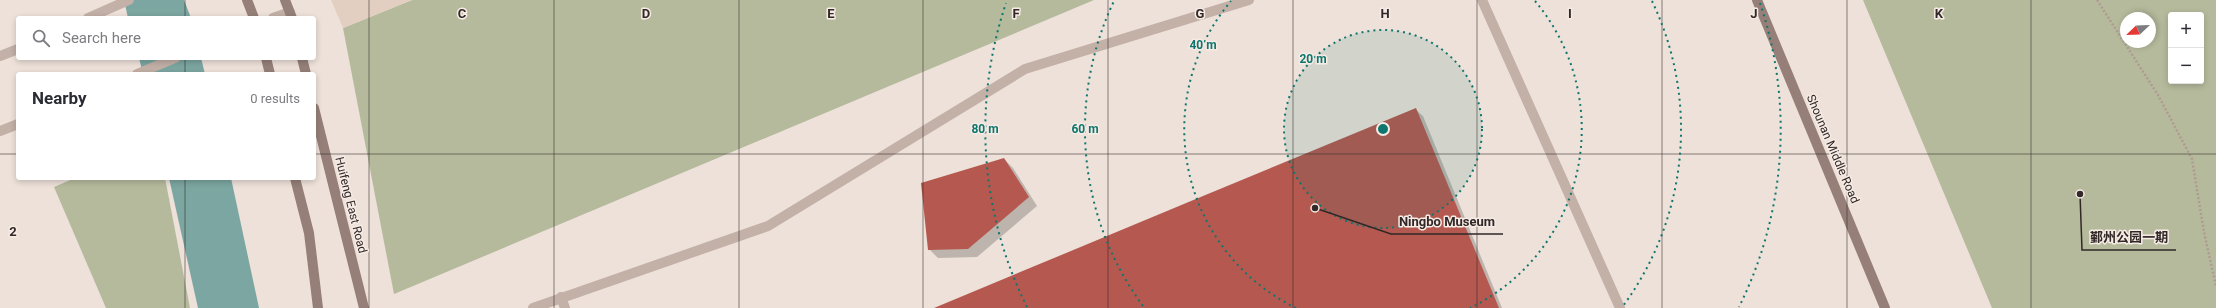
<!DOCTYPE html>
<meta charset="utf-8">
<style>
body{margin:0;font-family:Roboto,"Noto Sans SC",sans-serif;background:#f7f7f7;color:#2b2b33}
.controls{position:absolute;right:12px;top:12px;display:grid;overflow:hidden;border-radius:4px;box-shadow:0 2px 6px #0003}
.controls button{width:36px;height:36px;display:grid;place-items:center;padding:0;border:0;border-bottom:1px solid #e1e1e2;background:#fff;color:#2b2b33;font:20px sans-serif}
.compass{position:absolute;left:2120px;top:12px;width:36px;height:36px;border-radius:50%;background:#fff;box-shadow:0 2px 6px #0003;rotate:247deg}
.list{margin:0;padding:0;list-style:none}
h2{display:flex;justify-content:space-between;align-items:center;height:52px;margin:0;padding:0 16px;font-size:17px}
h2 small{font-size:13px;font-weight:400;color:#7c7c81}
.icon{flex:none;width:22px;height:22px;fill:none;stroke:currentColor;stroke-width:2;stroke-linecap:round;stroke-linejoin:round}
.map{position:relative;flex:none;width:2216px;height:308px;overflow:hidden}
.search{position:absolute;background:#fff;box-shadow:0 2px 6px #0003;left:16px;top:16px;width:300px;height:44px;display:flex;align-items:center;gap:10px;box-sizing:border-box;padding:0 14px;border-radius:4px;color:#7c7c81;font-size:15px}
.panel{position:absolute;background:#fff;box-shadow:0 2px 6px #0003;left:16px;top:72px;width:300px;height:108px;border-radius:4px}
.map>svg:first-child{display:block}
</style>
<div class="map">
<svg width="2216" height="308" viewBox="0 0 2216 308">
<rect width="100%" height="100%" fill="#ede1d9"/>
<g fill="#b5ba9c" fill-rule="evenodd">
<path d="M412,0H1094L394,294L343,28Z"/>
<path d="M1863,0H2216V308H1992ZM2171,15H2201V81H2171ZM2126,18H2150V42H2126Z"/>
<path d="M75,178H165L190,308H106L54,187Z"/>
</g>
<path fill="#e3cfc2" d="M331,0H412L343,28Z"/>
<g fill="#7ca6a1">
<path d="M124,0H184L191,18H128Z"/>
<path d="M139,58H201L205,74H143Z"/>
<path d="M169,178H231L259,308H198Z"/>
</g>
<g fill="#0003">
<path d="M1415,109L1423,116L1502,308H936Z"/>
<path d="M1004,159L1013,168L1037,206L977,257L938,258L929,249Z"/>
</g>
<g fill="#b5584f">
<path d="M1416,108L1499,308H934L1203,196Z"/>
<path d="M1004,158L1029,197L968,249L928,250L921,183Z"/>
</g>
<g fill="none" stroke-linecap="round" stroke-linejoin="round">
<path stroke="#af9a92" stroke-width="2.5" stroke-dasharray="2 2" stroke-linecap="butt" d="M2097,0L2158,95L2192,159L2204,232L2216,286"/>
<g stroke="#c3b0a7" stroke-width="10">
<path d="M1482,0L1620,308"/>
<path d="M88,18L129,0"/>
<path d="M273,18L290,12"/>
<path d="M0,56L18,49"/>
<path d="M137,74L175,58"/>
<path d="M0,131L18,124"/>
<path d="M561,297L565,308"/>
<path d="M533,308L768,226L1025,69L1249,0"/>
</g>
<g stroke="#967f79" stroke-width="10">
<path d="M247,0L254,18"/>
<path d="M285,0L292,18"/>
<path d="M1757,0L1885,308"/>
<path d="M266,58L270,74"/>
<path d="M302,58L306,74"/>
<path d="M314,108L364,308"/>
<path d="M295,178L309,233L318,308"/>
</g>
</g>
<path fill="none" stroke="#312827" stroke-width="1" stroke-opacity="0.55" d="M185,0V18M369,0V308M554,0V308M739,0V308M923,0V308M1108,0V308M1293,0V308M1477,0V308M1662,0V308M1847,0V308M2031,0V308M185,58V74M0,154H18M314,154H2216M185,178V308"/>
<circle cx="1383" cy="129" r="99" fill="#0f766e" fill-opacity=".12"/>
<g fill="none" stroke="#0f766e" stroke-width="2" stroke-dasharray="2 4">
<circle cx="1383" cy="129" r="99"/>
<path d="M1296 308A199 199 0 0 1 1231 1M1535 1A199 199 0 0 1 1470 308"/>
<path d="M1143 306A298 298 0 0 1 1114 1M1652 1A298 298 0 0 1 1623 306"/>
<path d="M1027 307A398 398 0 0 1 1006 3M1760 3A398 398 0 0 1 1739 307"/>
</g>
<g text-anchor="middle" stroke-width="3" stroke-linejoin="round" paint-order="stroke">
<g font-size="12" fill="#312827" stroke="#f6ebe5">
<text transform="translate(1833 149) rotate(67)" y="4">Shounan Middle Road</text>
<text transform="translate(351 205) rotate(76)" y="4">Huifeng East Road</text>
</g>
</g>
<g font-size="13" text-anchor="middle" font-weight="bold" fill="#312827" stroke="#f6ebe5" stroke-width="3" stroke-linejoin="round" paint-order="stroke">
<text x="462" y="18">C</text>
<text x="646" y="18">D</text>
<text x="831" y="18">E</text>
<text x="1016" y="18">F</text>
<text x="1200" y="18">G</text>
<text x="1385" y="18">H</text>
<text x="1570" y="18">I</text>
<text x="1754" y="18">J</text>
<text x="1939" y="18">K</text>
<text x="13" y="236">2</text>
</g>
<circle cx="1383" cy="129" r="6" fill="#0f766e" stroke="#f6ebe5" stroke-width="2"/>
<g font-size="12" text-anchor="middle" font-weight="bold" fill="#0f766e" stroke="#f6ebe5" stroke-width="3" stroke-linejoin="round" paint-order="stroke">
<text x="1203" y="49">40 m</text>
<text x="1313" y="63">20 m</text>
<text x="1085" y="133">60 m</text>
<text x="985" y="133">80 m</text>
</g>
<path fill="none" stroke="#312827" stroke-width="1.5" d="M1315 208L1391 234H1503M2080 194L2082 250H2176"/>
<g fill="#312827" stroke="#f6ebe5" stroke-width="1.5">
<circle cx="1315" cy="208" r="4"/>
<circle cx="2080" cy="194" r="4"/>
</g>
<g font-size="13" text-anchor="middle" font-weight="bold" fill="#312827" stroke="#f6ebe5" stroke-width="3" stroke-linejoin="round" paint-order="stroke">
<text x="1447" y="226">Ningbo Museum</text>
<text x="2129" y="242">鄞州公园一期</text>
</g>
</svg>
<div class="controls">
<button>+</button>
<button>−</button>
</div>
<svg class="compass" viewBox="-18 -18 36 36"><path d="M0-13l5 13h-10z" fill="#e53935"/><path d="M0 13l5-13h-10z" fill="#7c7c81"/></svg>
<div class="search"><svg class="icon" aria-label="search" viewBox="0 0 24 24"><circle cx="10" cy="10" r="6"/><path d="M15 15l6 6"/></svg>Search here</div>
<section class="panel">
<h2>Nearby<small>0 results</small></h2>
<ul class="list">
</ul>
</section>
</div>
